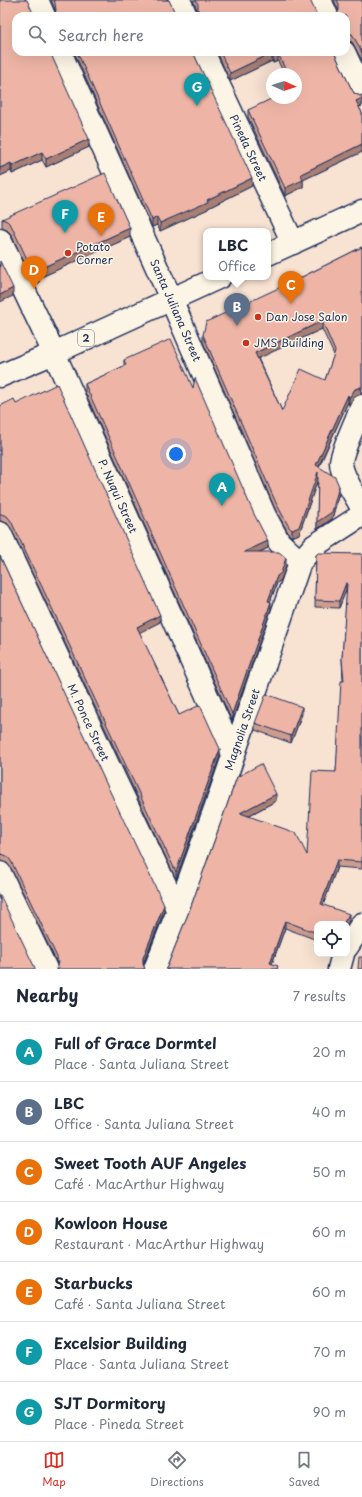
<!DOCTYPE html>
<meta charset="utf-8">
<style>
body{margin:0;font-family:"Playpen Sans",sans-serif;background:#f2f2f3;color:#1f2937}
.controls{position:absolute;right:12px;bottom:12px;display:grid;overflow:hidden;border-radius:8px;box-shadow:0 4px 16px #0002}
.controls button{width:36px;height:36px;display:grid;place-items:center;padding:0;border:0;border-bottom:1px solid #e0e1e3;background:#fff;color:#1f2937;font:20px sans-serif}
.compass{position:absolute;left:266px;top:68px;width:36px;height:36px;border-radius:50%;background:#fff;box-shadow:0 4px 16px #0002;rotate:93deg}
.you{position:absolute;left:176px;top:454px;width:14px;height:14px;margin:-10px;border:3px solid #fff;border-radius:50%;background:#1a73e8;box-shadow:0 0 0 6px #1a73e833}
.badge{display:grid;place-items:center;width:26px;height:26px;border-radius:50%;background:#d93025;color:#fff;font-size:13px;font-weight:700}
.pin{position:absolute;translate:-50% -33px;filter:drop-shadow(0 1px 2px #0008)}
.pin::after{content:'';position:absolute;top:21px;width:14px;height:12px;background:inherit;clip-path:polygon(0 0,100% 0,50% 100%)}
.popup{position:absolute;left:203px;top:228px;width:68px;height:52px;box-sizing:border-box;display:grid;place-content:center;border-radius:8px;background:#fff;filter:drop-shadow(0 1px 3px #0005);font-size:13px;white-space:nowrap;color:#747a83}
.popup b{font-size:15px;color:#1f2937}
.popup::after{content:'';position:absolute;left:50%;top:100%;margin-left:-8px;border:8px solid transparent;border-top-color:#fff}
.list{margin:0;padding:0;list-style:none}
h2{display:flex;justify-content:space-between;align-items:center;height:52px;margin:0;padding:0 16px;font-size:17px}
h2 small{font-size:13px;font-weight:400;color:#747a83}
.list li{display:grid;grid-template-columns:26px 1fr auto;gap:12px;align-items:center;box-sizing:border-box;height:60px;padding:0 16px;border-top:1px solid #e0e1e3}
.list b{display:block;font-size:15px;white-space:nowrap}
.list p{margin:0;font-size:13px;white-space:nowrap;color:#747a83}
.list em{font-size:13px;font-style:normal;color:#747a83}
.icon{flex:none;width:22px;height:22px;fill:none;stroke:currentColor;stroke-width:2;stroke-linecap:round;stroke-linejoin:round}
.map{position:relative;flex:none;width:362px;height:969px;overflow:hidden}
.search{position:absolute;background:#fff;box-shadow:0 4px 16px #0002;left:12px;right:12px;top:12px;height:44px;display:flex;align-items:center;gap:10px;box-sizing:border-box;padding:0 14px;border-radius:12px;color:#747a83;font-size:15px}
.sheet{height:472px;background:#fff}
nav{display:flex;justify-content:space-around;align-items:center;box-sizing:border-box;height:56px;border-top:1px solid #e0e1e3;background:#fff;font-size:11px;color:#747a83}
nav a{display:grid;justify-items:center;gap:2px}
nav .on{color:#d93025}
.map>svg:first-child{display:block}
</style>
<div class="map">
<svg width="362" height="969" viewBox="0 0 362 969">
<rect width="100%" height="100%" fill="#f8e2d2"/>
<filter id="ink" filterUnits="userSpaceOnUse"><feTurbulence type="fractalNoise" baseFrequency=".025" numOctaves="2"/><feDisplacementMap in="SourceGraphic" scale="8" xChannelSelector="R" yChannelSelector="G"/><feConvolveMatrix kernelMatrix="1 2 1 2 8 2 1 2 1" color-interpolation-filters="sRGB"/></filter>
<g filter="url(#ink)">
<g fill="none" stroke-linecap="round" stroke-linejoin="round">
<g stroke="#1b2f5e" stroke-width="25">
<g id="minor">
<path d="M37,0L44,16"/>
<path d="M179,0L186,16"/>
<path d="M320,0L327,16"/>
<path id="s1" d="M60,52L171,299L265,516L279,542L300,562"/>
<path id="s2" d="M203,52L293,243"/>
<path d="M344,52L362,91"/>
<path id="s3" d="M0,240L54,353L233,754"/>
<path d="M362,406C357,419 342,450 341,462C341,476 356,496 362,508"/>
<path id="s4" d="M0,533L116,782L178,911"/>
<path d="M0,873L46,969"/>
<path d="M347,947L362,924"/>
<path id="s5" d="M155,969L178,911L216,806L300,562L314,546L362,515"/>
<path d="M339,969L343,954"/>
</g>
</g>
<g stroke="#1b2f5e" stroke-width="25">
<g id="highway">
<path d="M268,254L362,211"/>
<path d="M0,376L54,353L220,277"/>
</g>
</g>
<use href="#minor" stroke="#fcf5e5" stroke-width="22"/>
<use href="#highway" stroke="#fcf5e5" stroke-width="22"/>
</g>
<g fill="#cd9c8f" stroke="#1b2f5e" fill-rule="evenodd">
<path d="M0,0L89,147L46,167L42,160L12,174L11,171L0,176Z"/>
<path d="M51,0H169L56,12Z"/>
<path d="M193,0H310L196,15L198,12Z"/>
<path d="M334,0H362V61L355,47L352,42L346,40V16L337,15L339,12Z"/>
<path d="M74,52H193L252,186L208,208V209L160,231L157,225L152,227Z"/>
<path d="M217,52H334L351,88L354,93L360,96L362,95V106L359,107L362,113V152L303,180V187L285,196L248,117V110L296,98V74H284L278,61L273,63L272,61L230,81Z"/>
<path d="M2,219L130,237L39,278V283L35,285L11,234L7,230L2,228Z"/>
<path d="M362,247V394H361L355,396L349,405L348,402L319,467L339,493L332,519L317,529L318,479L299,534L292,537L289,534L276,511L203,342V335L302,277ZM322,329L334,355L325,380L282,411L258,358Z"/>
<path d="M124,360L193,388L268,548L260,552L286,566L281,580L277,583L270,602L271,609L232,721L85,392V384L124,366Z"/>
<path d="M16,404L160,622L139,632L179,715L220,756L176,879L11,528L7,523L1,521H0V406Z"/>
<path d="M362,554V869L337,867L323,905L349,921L317,924V940L285,928L272,964L278,969L167,967L190,909L237,777L276,801L248,816L307,855L336,772L343,681L342,659L347,590H346L339,608L315,607L316,555Z"/>
<path d="M0,556L164,911L143,966L58,965L11,868L7,863L1,861H0Z"/>
<path d="M302,714L291,743L255,730V723Z"/>
</g>
<g fill="#a77f74" stroke="#1b2f5e">
<path d="M272,53V61L230,81V73Z"/>
<path d="M278,53V61L273,63V55Z"/>
<path d="M362,98V106L356,108V101Z"/>
<path d="M89,139V147L46,167V159Z"/>
<path d="M362,144V152L303,180V187L285,196V188L301,174Z"/>
<path d="M42,152V160L12,174V166Z"/>
<path d="M11,163V171L0,176V168Z"/>
<path d="M252,178V186L208,208V209L160,231V223Z"/>
<path d="M157,217V225L152,227V220Z"/>
<path d="M130,228V237L39,278V283L35,285V276L37,270Z"/>
<path d="M13,288V296L0,302V295Z"/>
<path d="M322,321V329L255,360V353Z"/>
<path d="M361,387V394L355,396L349,405V398L355,389Z"/>
<path d="M348,395V402L316,472V465Z"/>
<path d="M318,472V479L299,534L292,537V530Z"/>
<path d="M339,486V493L332,519L317,529V522Z"/>
<path d="M268,541V548L244,559V552Z"/>
<path d="M286,558V566L281,580L277,583L268,608V601L277,576Z"/>
<path d="M346,583V590L339,608V601Z"/>
<path d="M271,602V609L232,721V714Z"/>
<path d="M160,615V622L137,634V627Z"/>
<path d="M302,707V714L291,743V736Z"/>
<path d="M220,749V756L176,879V872Z"/>
<path d="M276,794V801L240,820V813Z"/>
<path d="M337,860V867L321,911V904Z"/>
<path d="M164,905V911L143,964V969V958Z"/>
<path d="M349,914V921L347,924H343Z"/>
<path d="M285,921V928L270,969V963Z"/>
</g>
<g fill="#eeb5a6" stroke="#1b2f5e" fill-rule="evenodd">
<path d="M0,0H27L33,13L35,16H16V52H50L89,139L46,159L42,152L12,166L11,163L0,168Z"/>
<path d="M54,0H169L175,13L177,16H54L56,10L55,3Z"/>
<path d="M196,0H310L316,13L318,16H195L198,10V4Z"/>
<path d="M337,0H362V53L355,39L352,34L346,32V16H336L339,10V4Z"/>
<path d="M77,52H193L252,178L207,200L208,202L160,223L157,217L152,220Z"/>
<path d="M220,52H334L351,88L354,93L360,96L362,95V98L356,101L362,113V144L301,174L303,180L285,188L248,110L273,98H296V74H287L278,53L273,55L272,53L230,73Z"/>
<path d="M105,173L130,228L37,270L39,274L35,276L11,225L7,221L2,219Z"/>
<path d="M362,247V387H361L355,389L349,398L348,395L316,465L335,477L339,486L332,512L317,522L318,472L299,527L292,530L289,527L276,503L203,335L206,322L302,277ZM322,321L335,351L325,380L301,369L282,411L255,353Z"/>
<path d="M0,261L13,288L0,295Z"/>
<path d="M171,339L193,388L195,378L254,514L268,541L244,552H279L286,558L281,573L277,576L268,601L271,602L232,714L85,384L126,365L124,360Z"/>
<path d="M57,384L160,615L137,627L179,715L200,705L220,749L176,872L11,521L7,516L1,514H0V406L14,399L16,404Z"/>
<path d="M318,553L362,554V862L337,860L321,904L349,914L343,924H317V933L285,921L270,963L278,966L277,969H165L167,967L190,909L237,777L261,764L276,794L240,813L296,833L307,855L312,771L336,772L341,681H344L342,659L347,583H346L339,601L315,600L316,555Z"/>
<path d="M0,556L105,781L164,905L143,958V964L145,969H56L58,963L57,957L11,861L7,856L1,854H0Z"/>
<path d="M266,694L302,707L291,736L255,723Z"/>
<path d="M0,895L35,968L36,969H0Z"/>
<path d="M359,957H362V969H358Z"/>
</g>
</g>
<g fill="#c8321e" stroke="#fcf5e5" stroke-width="1.5">
<circle cx="68" cy="253" r="4"/>
<circle cx="258" cy="317" r="4"/>
<circle cx="246" cy="343" r="4"/>
</g>
<g text-anchor="middle" stroke-width="3" stroke-linejoin="round" paint-order="stroke">
<rect fill="#fcf5e5" stroke="#5e6a86" stroke-width="1" x="78" y="330" width="16" height="16" rx="3"/>
<g font-size="10" font-weight="bold" fill="#1b2f5e">
<text x="86" y="342">2</text>
</g>
<g font-size="11" fill="#1b2f5e" stroke="#fcf5e5">
<text dy="4" stroke="none"><textPath href="#s2" startOffset="106">Pineda Street</textPath></text>
<text dy="4" stroke="none"><textPath href="#s1" startOffset="283">Santa Juliana Street</textPath></text>
<text dy="4" stroke="none"><textPath href="#s3" startOffset="282">P. Nuqui Street</textPath></text>
<text dy="4" stroke="none"><textPath href="#s4" startOffset="209">M. Ponce Street</textPath></text>
<text dy="4" stroke="none"><textPath href="#s5" startOffset="255">Magnolia Street</textPath></text>
</g>
<g font-size="11" fill="#1b2f5e" stroke="#fcf5e5" text-anchor="start">
<text x="76" y="251">Potato<tspan x="76" dy="13">Corner</tspan></text>
<text x="266" y="321">Dan Jose Salon</text>
<text x="254" y="347">JMS Building</text>
</g>
</g>
</svg>
<div class="controls">
<button><svg class="icon" aria-label="locate" viewBox="0 0 24 24"><circle cx="12" cy="12" r="6"/><path d="M12 2v4M12 18v4M2 12h4M18 12h4"/></svg></button>
</div>
<svg class="compass" viewBox="-18 -18 36 36"><path d="M0-13l5 13h-10z" fill="#e53935"/><path d="M0 13l5-13h-10z" fill="#747a83"/></svg>
<div class="you"></div>
<div class="pin badge" style="left:222px;top:506px;background:#0f9aa8">A</div>
<div class="pin badge" style="left:237px;top:326px;background:#5c6f8a">B</div>
<div class="popup"><b>LBC</b>Office</div>
<div class="pin badge" style="left:291px;top:304px;background:#e8710a">C</div>
<div class="pin badge" style="left:34px;top:289px;background:#e8710a">D</div>
<div class="pin badge" style="left:101px;top:236px;background:#e8710a">E</div>
<div class="pin badge" style="left:65px;top:233px;background:#0f9aa8">F</div>
<div class="pin badge" style="left:197px;top:106px;background:#0f9aa8">G</div>
<div class="search"><svg class="icon" aria-label="search" viewBox="0 0 24 24"><circle cx="10" cy="10" r="6"/><path d="M15 15l6 6"/></svg>Search here</div>
</div>
<section class="sheet">
<h2>Nearby<small>7 results</small></h2>
<ul class="list">
<li><span class="badge" style="background:#0f9aa8">A</span><div><b>Full of Grace Dormtel</b><p>Place · Santa Juliana Street</p></div><em>20 m</em></li>
<li><span class="badge" style="background:#5c6f8a">B</span><div><b>LBC</b><p>Office · Santa Juliana Street</p></div><em>40 m</em></li>
<li><span class="badge" style="background:#e8710a">C</span><div><b>Sweet Tooth AUF Angeles</b><p>Café · MacArthur Highway</p></div><em>50 m</em></li>
<li><span class="badge" style="background:#e8710a">D</span><div><b>Kowloon House</b><p>Restaurant · MacArthur Highway</p></div><em>60 m</em></li>
<li><span class="badge" style="background:#e8710a">E</span><div><b>Starbucks</b><p>Café · Santa Juliana Street</p></div><em>60 m</em></li>
<li><span class="badge" style="background:#0f9aa8">F</span><div><b>Excelsior Building</b><p>Place · Santa Juliana Street</p></div><em>70 m</em></li>
<li><span class="badge" style="background:#0f9aa8">G</span><div><b>SJT Dormitory</b><p>Place · Pineda Street</p></div><em>90 m</em></li>
</ul>
</section>
<nav>
<a class="on"><svg class="icon" aria-label="map" viewBox="0 0 24 24"><path d="M3 6l6-2 6 2 6-2v14l-6 2-6-2-6 2zM9 4v14M15 6v14"/></svg>Map</a>
<a><svg class="icon" aria-label="directions" viewBox="0 0 24 24"><path d="M12 3l9 9-9 9-9-9zM9 14v-3h6M13 9l2 2-2 2"/></svg>Directions</a>
<a><svg class="icon" aria-label="saved" viewBox="0 0 24 24"><path d="M7 4h10v16l-5-4-5 4z"/></svg>Saved</a>
</nav>
